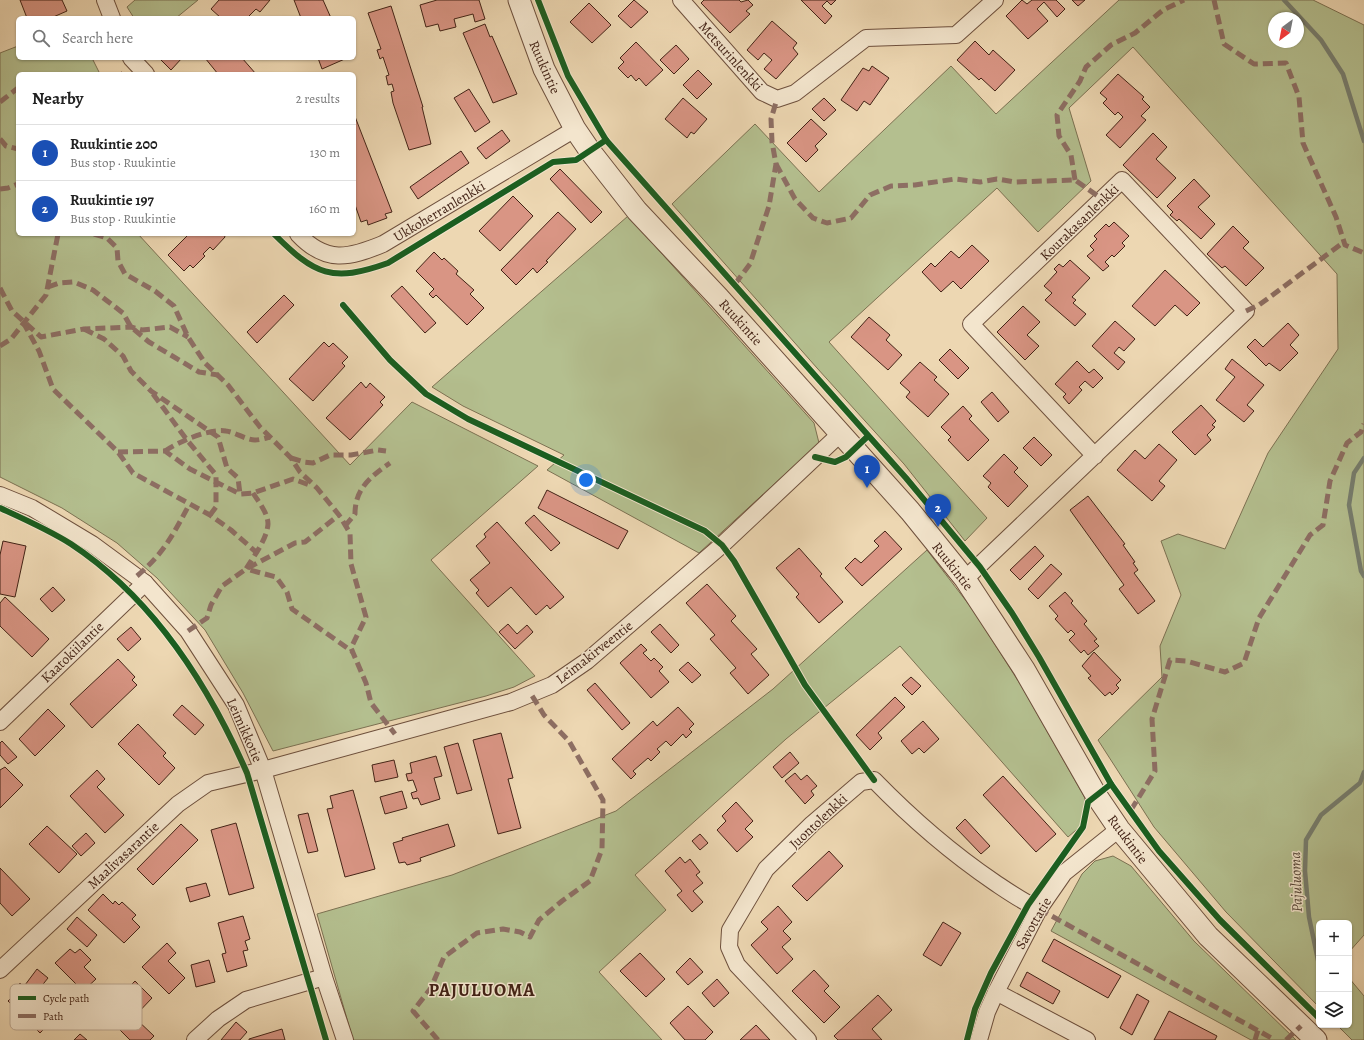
<!DOCTYPE html>
<meta charset="utf-8">
<style>
body{margin:0;font-family:Alegreya,serif;background:#f2f2f2;color:#222}
.controls{position:absolute;right:12px;bottom:12px;display:grid;overflow:hidden;border-radius:6px;box-shadow:0 1px 3px #0004}
.controls button{width:36px;height:36px;display:grid;place-items:center;padding:0;border:0;border-bottom:1px solid #e0e0e0;background:#fff;color:#222;font:20px sans-serif}
.compass{position:absolute;left:1268px;top:12px;width:36px;height:36px;border-radius:50%;background:#fff;box-shadow:0 1px 3px #0004;rotate:212deg}
.you{position:absolute;left:586px;top:480px;width:14px;height:14px;margin:-10px;border:3px solid #fff;border-radius:50%;background:#1a73e8;box-shadow:0 0 0 6px #1a73e833}
.badge{display:grid;place-items:center;width:26px;height:26px;border-radius:50%;background:#db2777;color:#fff;font-size:13px;font-weight:700}
.pin{position:absolute;translate:-50% -33px;filter:drop-shadow(0 1px 2px #0008)}
.pin::after{content:'';position:absolute;top:21px;width:14px;height:12px;background:inherit;clip-path:polygon(0 0,100% 0,50% 100%)}
.list{margin:0;padding:0;list-style:none}
h2{display:flex;justify-content:space-between;align-items:center;height:52px;margin:0;padding:0 16px;font-size:17px}
h2 small{font-size:13px;font-weight:400;color:#767676}
.list li{display:grid;grid-template-columns:26px 1fr auto;gap:12px;align-items:center;box-sizing:border-box;height:56px;padding:0 16px;border-top:1px solid #e0e0e0}
.list b{display:block;font-size:15px;white-space:nowrap}
.list p{margin:0;font-size:13px;white-space:nowrap;color:#767676}
.list em{font-size:13px;font-style:normal;color:#767676}
.icon{flex:none;width:22px;height:22px;fill:none;stroke:currentColor;stroke-width:2;stroke-linecap:round;stroke-linejoin:round}
.map{position:relative;flex:none;width:1364px;height:1040px;overflow:hidden}
.search{position:absolute;background:#fff;box-shadow:0 1px 3px #0004;left:16px;top:16px;width:340px;height:44px;display:flex;align-items:center;gap:10px;box-sizing:border-box;padding:0 14px;border-radius:6px;color:#767676;font-size:15px}
.panel{position:absolute;background:#fff;box-shadow:0 1px 3px #0004;left:16px;top:72px;width:340px;height:164px;border-radius:6px}
.map>svg:first-child{display:block}
</style>
<div class="map">
<svg width="1364" height="1040" viewBox="0 0 1364 1040">
<rect width="100%" height="100%" fill="#edd7b2"/>
<filter id="stains"><feTurbulence type="fractalNoise" baseFrequency=".005" numOctaves="4"/><feColorMatrix values="0 0 0 0 .2 0 0 0 0 .09 0 0 0 0 .02 0 0 0 .5 -.17"/></filter>
<radialGradient id="worn" r=".72"><stop offset=".6" stop-color="#630" stop-opacity="0"/><stop offset="1" stop-color="#630" stop-opacity=".3"/></radialGradient>
<g fill="#b4bf8f" stroke="#7c7152" fill-rule="evenodd">
<path d="M135,0H198L176,18H134L127,7Z"/>
<path d="M1119,0H1313L1364,25V935L1349,952V923H1319V1007L1226,912L1154,827L1098,740L1162,677L1160,646L1181,595L1161,541L1178,534L1225,549L1268,453L1338,349L1337,274L1133,47L1069,108L1091,181L1038,232L997,188L829,342L987,518L965,541L904,464L817,368L672,204L755,124L819,192L951,66L996,114ZM1274,18H1298V42H1274Z"/>
<path d="M18,46V58H92L100,74H18V234H138L350,465L412,402L538,466L431,560L535,676L514,687L486,696L273,751L243,693L205,630L157,578L117,543L62,508L0,477V53Z"/>
<path d="M628,216L814,423L819,443L699,553L547,470L564,455L463,406L432,387Z"/>
<path d="M927,550L973,610L1022,687L1085,798L1082,825L1068,837L900,646L786,739L635,875L666,910L599,972L662,1040H353L317,914L452,875L616,811L773,689Z"/>
<path d="M1113,856L1131,866L1194,941L1296,1040H1251L1051,931L1082,874L1095,861Z"/>
<path d="M1349,978L1364,996V1040H1352L1337,1025H1349Z"/>
</g>
<g fill="none" stroke-linecap="round" stroke-linejoin="round">
<g stroke="#777e6f" stroke-width="4.5">
<path d="M1284,0L1321,40L1343,74L1364,141"/>
<path d="M1364,458L1354,473L1349,505L1361,571L1364,576"/>
<path d="M1319,965L1309,917L1305,871L1306,840L1321,815L1360,783L1364,772"/>
</g>
</g>
<g fill="#d99584" stroke="#432316">
<path d="M20,0H62L67,11L51,18H27Z"/>
<path d="M219,0H270L260,12L256,9L247,18H221L211,9Z"/>
<path d="M294,0H323L331,18H301Z"/>
<path d="M437,0H479L485,19L475,22L473,14L454,19L456,27L440,31L438,24L426,27L420,5Z"/>
<path d="M634,0L648,12L631,28L618,16Z"/>
<path d="M704,0H739L741,2L748,0L753,5L746,11L750,14L730,33L701,3Z"/>
<path d="M801,0H836L831,5L827,1L822,6L832,16L825,24Z"/>
<path d="M1022,0L1027,4L1032,0H1056L1065,9L1057,17L1044,2L1037,9L1048,21L1028,39L1006,16Z"/>
<path d="M1072,0H1085L1078,6Z"/>
<path d="M589,3L611,25L592,43L570,22Z"/>
<path d="M391,6L423,107H422L431,144L409,150L393,103L391,92L394,91L392,84L388,85L386,76L389,75L383,57L380,59L377,50L381,49L368,13Z"/>
<path d="M772,21L797,43L793,48L798,54L776,79L764,69L772,60L764,53L758,60L747,50Z"/>
<path d="M485,24L490,37L492,36L517,94L493,103L463,33Z"/>
<path d="M975,41L989,55L993,50L1015,70L995,91L981,78L979,80L957,60Z"/>
<path d="M636,42L663,70L646,86L639,78L636,81L631,75L628,78L618,68L624,62L620,58Z"/>
<path d="M676,45L689,59L674,74L660,60Z"/>
<path d="M163,58H182L171,70L161,60Z"/>
<path d="M205,58H242L256,74H218Z"/>
<path d="M318,58H347L322,69Z"/>
<path d="M872,66L889,78L870,105L864,101L857,111L841,100L863,68L869,71Z"/>
<path d="M698,70L712,84L697,99L683,85Z"/>
<path d="M1118,74L1144,97L1142,99L1150,107L1141,116L1146,120L1120,148L1106,135L1123,117L1118,112L1115,115L1103,103L1107,99L1100,93Z"/>
<path d="M469,89L490,122L475,132L454,98Z"/>
<path d="M683,98L707,119L694,134L691,132L687,138L665,119Z"/>
<path d="M824,98L836,110L824,121L812,109Z"/>
<path d="M354,114L392,212L385,214L387,218L368,225L367,220L361,222L354,202Z"/>
<path d="M811,119L827,134L815,146L818,150L806,162L787,143Z"/>
<path d="M502,130L510,141L486,159L477,148Z"/>
<path d="M1153,133L1167,147L1156,159L1176,178L1157,198L1123,165Z"/>
<path d="M461,151L469,163L418,199L410,187Z"/>
<path d="M560,169L602,212L591,223L550,179Z"/>
<path d="M1194,179L1210,196L1198,207L1215,224L1201,239L1179,219L1177,221L1170,215L1173,212L1167,206Z"/>
<path d="M513,196L533,216L500,251L479,231Z"/>
<path d="M558,212L576,229L546,261L548,262L537,273L533,268L516,285L501,270Z"/>
<path d="M1114,222L1129,236L1122,243L1125,246L1114,257L1112,255L1105,262L1109,266L1103,271L1087,256L1094,250L1090,246L1097,239L1094,236L1106,224L1109,227Z"/>
<path d="M1233,226L1249,242L1243,248L1264,268L1246,286L1225,266L1222,268L1207,254Z"/>
<path d="M189,234H224L225,237L213,250L210,247L203,254L205,256L193,268L190,265L184,271L168,255Z"/>
<path d="M972,245L989,261L961,289L953,281L941,292L922,272L931,263L935,267L951,251L959,258Z"/>
<path d="M434,252L442,260L444,258L458,271L456,274L474,290L470,294L484,308L467,325L436,295L433,298L429,294L434,289L416,271Z"/>
<path d="M1070,260L1090,278L1072,297L1076,300L1073,303L1086,314L1075,326L1045,300L1052,293L1044,286L1057,272L1054,269L1059,264L1063,267Z"/>
<path d="M1165,270L1200,303L1187,316L1175,305L1155,326L1132,306Z"/>
<path d="M402,286L436,323L425,333L391,296Z"/>
<path d="M284,295L294,305L257,343L247,332Z"/>
<path d="M1023,306L1040,322L1027,335L1039,346L1025,360L997,332Z"/>
<path d="M869,317L890,335L886,340L902,355L888,370L851,337Z"/>
<path d="M1115,321L1135,339L1124,351L1119,347L1114,353L1125,362L1118,370L1092,346Z"/>
<path d="M1288,323L1299,335L1290,345L1298,353L1280,371L1269,363L1266,366L1247,347L1255,339L1263,347Z"/>
<path d="M324,342L329,347L333,343L348,357L342,363L345,366L313,401L289,379Z"/>
<path d="M950,349L969,368L958,379L939,360Z"/>
<path d="M1232,359L1264,385L1247,405L1254,411L1244,422L1216,400L1235,377L1225,369Z"/>
<path d="M1077,361L1089,373L1094,369L1103,378L1093,388L1085,381L1079,387L1082,390L1069,404L1063,397L1066,394L1055,384Z"/>
<path d="M920,362L937,377L934,380L949,394L928,417L906,397L910,392L900,383Z"/>
<path d="M361,382L366,388L370,383L385,397L380,402L383,405L350,440L326,418Z"/>
<path d="M992,392L1009,412L998,422L981,402Z"/>
<path d="M1201,405L1216,421L1212,425L1215,427L1207,435L1211,440L1195,455L1172,432Z"/>
<path d="M963,406L972,416L969,419L989,440L968,461L948,440L951,437L941,427Z"/>
<path d="M1034,437L1052,455L1041,466L1023,448Z"/>
<path d="M1159,444L1177,460L1159,481L1165,486L1152,501L1117,470L1135,450L1145,459Z"/>
<path d="M1004,454L1018,468L1014,472L1028,486L1008,507L988,487L991,483L983,476Z"/>
<path d="M547,490L628,531L618,549L538,508Z"/>
<path d="M1088,496L1125,544L1123,545L1135,562L1133,563L1138,570L1134,573L1155,601L1138,614L1119,589L1124,585L1070,510Z"/>
<path d="M534,515L560,543L551,551L525,523Z"/>
<path d="M497,522L564,597L550,609L547,605L536,615L511,587L488,607L476,593L479,590L470,580L490,563L476,546L486,537L484,534Z"/>
<path d="M885,531L902,549L862,586L845,568L855,558L861,563L879,546L874,541Z"/>
<path d="M3,541L26,546L15,597L0,594V555Z"/>
<path d="M1035,546L1044,556L1020,580L1010,570Z"/>
<path d="M799,548L822,574L820,576L843,602L819,623L796,597L799,594L776,568Z"/>
<path d="M1051,564L1062,574L1038,599L1028,589Z"/>
<path d="M707,584L736,616L731,621L757,649L751,654L769,675L748,694L730,673L736,668L710,639L715,635L686,603Z"/>
<path d="M53,587L65,600L52,612L40,599Z"/>
<path d="M1065,592L1073,601L1071,603L1087,621L1084,624L1097,639L1094,641L1099,646L1088,655L1084,650L1081,653L1069,640L1075,634L1071,630L1068,633L1055,619L1058,616L1049,606Z"/>
<path d="M5,597L49,639L32,657L0,626V603Z"/>
<path d="M508,624L517,634L527,625L533,632L515,649L499,632Z"/>
<path d="M660,624L679,645L671,653L651,632Z"/>
<path d="M131,627L141,639L128,651L117,639Z"/>
<path d="M641,644L647,650L643,653L651,661L654,658L663,667L659,671L669,682L651,698L620,663Z"/>
<path d="M1094,652L1121,680L1116,685L1119,688L1112,695L1110,692L1105,696L1088,678L1091,676L1082,666Z"/>
<path d="M118,659L135,677L132,680L137,685L92,728L70,704Z"/>
<path d="M688,662L701,675L692,683L679,670Z"/>
<path d="M911,677L921,686L912,695L902,685Z"/>
<path d="M595,683L630,723L622,730L587,690Z"/>
<path d="M895,697L905,707L878,733L882,738L870,750L856,735Z"/>
<path d="M182,705L204,725L195,735L173,715Z"/>
<path d="M678,707L694,724L689,729L692,732L686,738L683,734L671,746L666,741L657,749L660,752L651,761L648,758L633,771L636,774L631,779L612,759L653,721L657,726Z"/>
<path d="M48,709L65,726L35,756L19,739Z"/>
<path d="M923,721L939,739L924,753L919,748L912,754L901,741Z"/>
<path d="M138,724L166,753L163,756L175,768L159,785L118,744Z"/>
<path d="M501,733L513,778L508,779L521,828L498,834L473,740Z"/>
<path d="M2,741L17,757L8,764L0,755V743Z"/>
<path d="M458,743L472,790L457,794L444,747Z"/>
<path d="M790,752L799,763L782,778L773,767Z"/>
<path d="M436,756L442,776L434,778L440,799L421,805L418,798L413,799L411,793L417,791L413,780L408,781L406,774L412,773L410,763Z"/>
<path d="M394,760L398,777L375,782L372,765Z"/>
<path d="M5,767L23,785L0,808V770Z"/>
<path d="M97,770L105,779L97,787L124,815L105,833L70,796Z"/>
<path d="M795,773L801,780L807,775L817,786L811,791L814,795L805,804L785,781Z"/>
<path d="M1003,776L1056,834L1036,852L983,795Z"/>
<path d="M353,790L375,869L345,877L327,809L333,808L330,796Z"/>
<path d="M402,791L407,808L385,814L380,797Z"/>
<path d="M736,802L753,821L745,829L753,837L737,852L717,830L726,821L722,816Z"/>
<path d="M308,813L318,851L308,853L298,815Z"/>
<path d="M965,819L990,846L981,854L956,828Z"/>
<path d="M236,823L254,888L229,895L211,830Z"/>
<path d="M181,824L198,840L153,885L137,869Z"/>
<path d="M448,824L455,846L420,858L421,861L407,865L405,862L399,863L393,843L403,840L402,838Z"/>
<path d="M47,826L77,854L59,873L29,844Z"/>
<path d="M86,833L95,843L81,856L72,846Z"/>
<path d="M700,834L708,843L700,850L692,841Z"/>
<path d="M829,851L843,866L807,901L792,886Z"/>
<path d="M680,857L685,863L690,859L700,872L696,875L703,883L693,891L703,902L692,912L677,895L682,891L665,871Z"/>
<path d="M0,868L30,899L12,916L0,903Z"/>
<path d="M206,883L210,896L190,902L186,888Z"/>
<path d="M103,894L113,904L115,901L119,905L122,902L136,915L132,919L140,927L124,943L88,910Z"/>
<path d="M778,906L792,922L783,931L791,939L782,947L793,959L777,974L751,945L768,929L761,922Z"/>
<path d="M243,916L250,939L245,941L248,950L243,951L247,966L227,972L222,954L226,953L218,923Z"/>
<path d="M77,917L97,935L87,947L67,929Z"/>
<path d="M943,922L961,933L941,966L923,955Z"/>
<path d="M1054,939L1121,976L1108,998L1042,961Z"/>
<path d="M167,943L176,953L168,961L185,978L169,994L142,967Z"/>
<path d="M70,949L75,953L80,949L91,960L84,967L96,979L83,991L55,963Z"/>
<path d="M640,953L665,979L646,997L620,971Z"/>
<path d="M690,958L703,972L688,985L676,972Z"/>
<path d="M209,960L215,982L196,987L191,965Z"/>
<path d="M37,969L48,978L36,993L25,985Z"/>
<path d="M814,970L829,986L824,991L840,1007L824,1023L792,991Z"/>
<path d="M1027,972L1060,991L1053,1004L1020,986Z"/>
<path d="M717,979L729,993L714,1007L702,993Z"/>
<path d="M135,981L152,998L134,1017L154,1036L150,1040H130L103,1013Z"/>
<path d="M20,983L55,1018L40,1033L8,1001L13,996L10,993Z"/>
<path d="M1137,994L1149,1001L1132,1035L1120,1028Z"/>
<path d="M878,995L892,1010L872,1029L882,1040H838L834,1036Z"/>
<path d="M688,1006L713,1032L705,1040H685L670,1023Z"/>
<path d="M1169,1011L1217,1036L1215,1040H1154Z"/>
<path d="M236,1022L247,1032L240,1040H221Z"/>
<path d="M756,1025L770,1040H740Z"/>
<path d="M282,1029L285,1040H249V1039Z"/>
<path d="M80,1034L87,1040H74Z"/>
</g>
<g fill="none" stroke-linecap="round" stroke-linejoin="round">
<g stroke="#6e503d" stroke-width="18">
<g id="minor">
<path d="M105,0L112,18"/>
<path d="M681,0L762,92L777,99L795,93L866,38L956,35L995,0"/>
<path d="M131,58L146,74"/>
<path d="M298,234C326,264 349,258 383,244L575,129"/>
<path d="M0,495L32,508L92,544L145,583L188,631L236,705L263,770L324,977L345,1040"/>
<path d="M965,579L1246,311L1122,180L971,324L1095,456"/>
<path d="M0,722L145,583"/>
<path d="M0,970L178,804L208,783L263,770L511,702L552,685L587,661L722,545L841,433"/>
<path d="M996,992L1087,1040"/>
<path d="M195,1040L218,1019L246,1000L324,977"/>
<path d="M808,1040L737,965L729,947L730,930L766,869L812,824L861,782L874,780C911,818 950,852 994,882C1009,892 1023,902 1039,909"/>
<path d="M979,1040L987,1012L996,992L1039,909L1064,873L1119,829"/>
</g>
</g>
<g stroke="#6e503d" stroke-width="23">
<path id="tertiary" d="M519,0L544,69L575,129L590,151L637,211L719,298L910,511L965,579L1024,669L1096,795L1119,829L1208,936L1316,1040"/>
</g>
<use href="#minor" stroke="#f3e5cd" stroke-width="16"/>
<use href="#tertiary" stroke="#f3e5cd" stroke-width="21"/>
<g stroke="#8d6e63" stroke-width="5" stroke-dasharray="10 5" stroke-linecap="butt">
<path d="M1214,0L1224,44L1254,64L1286,63L1299,97L1303,143L1336,217L1345,245L1364,253"/>
<path d="M121,74H122"/>
<path d="M0,102L18,88"/>
<path d="M0,139L6,146L18,149"/>
<path d="M776,164L795,199L813,218L827,223L851,218L870,195L891,186L915,185L955,179L980,182L997,179L1015,182L1075,180L1102,199"/>
<path d="M1075,180L1071,155L1059,136L1057,115L1080,81L1086,67L1111,45L1135,33L1163,10L1184,0"/>
<path d="M0,189L8,188L18,184"/>
<path d="M94,234L107,238L117,248L118,261L125,274L155,291L174,306L188,337L205,363L228,385L260,427L291,458L300,472L317,488L339,515L350,533L351,564L366,617L351,648L366,683L371,703L395,734"/>
<path d="M735,284L750,264L769,206L776,164L772,142L771,119L777,99"/>
<path d="M48,287L59,283L74,282L93,290L123,313L131,327L149,342L199,372L218,375"/>
<path d="M0,288L12,311L41,337L84,329L131,327L142,330L170,327L188,337"/>
<path d="M1246,311L1259,305L1344,242"/>
<path d="M23,322L39,351L53,389L118,452L133,473L210,515L231,530L256,552"/>
<path d="M84,329L104,339L123,356L131,371L151,391L218,437L227,468L238,478L240,494"/>
<path d="M0,346L11,339L46,295L58,234"/>
<path d="M153,394L187,440L216,475V507L210,515"/>
<path d="M165,451C178,442 210,428 226,431C235,432 246,440 255,440C260,440 266,438 270,437"/>
<path d="M118,452L165,451L190,469L240,494L253,493L293,479L312,486"/>
<path d="M291,458L304,462L313,463L330,455H351L378,450L386,451"/>
<path d="M253,493C258,501 268,513 268,524C267,539 254,556 246,569L276,577L287,592L292,609L353,652"/>
<path d="M345,526L355,514C355,489 370,477 390,463"/>
<path d="M137,576C163,554 173,535 189,505"/>
<path d="M188,631L207,618L211,605L222,586L246,569L295,543L305,542L339,515"/>
<path d="M1131,810L1155,771L1152,719L1170,660L1186,661L1225,672L1244,663L1259,618L1310,535L1323,525L1330,481L1347,443L1361,432L1364,424"/>
<path d="M1039,909L1275,1040"/>
<path d="M438,1040L413,1011L431,988L444,957L477,933L503,929L520,932L530,937L539,920L562,901L590,881L602,849L603,800L569,741L544,715L531,694"/>
<path d="M1255,1040L1258,1030"/>
<path d="M1286,1040L1301,1026"/>
</g>
<g stroke="#f3e5cd" stroke-width="8">
<g id="cycleway">
<path d="M538,0L568,76L606,140L906,478L980,567L1012,613L1039,657L1111,784L1159,851L1220,920L1319,1018"/>
<path d="M274,234C315,275 332,283 388,263L553,162L576,160L606,140"/>
<path d="M343,305L390,360L426,394L468,419L705,531L722,545L734,561L805,685L874,780"/>
<path d="M815,457L835,462L846,457L868,436"/>
<path d="M0,508C24,519 49,530 71,544C153,598 208,684 247,773L326,1040"/>
<path d="M967,1040L975,1009L991,973L1028,905L1083,827L1088,802L1111,784"/>
</g>
</g>
<use href="#cycleway" stroke="#1b5e20" stroke-width="6"/>
</g>
<g text-anchor="middle" stroke-width="3" stroke-linejoin="round" paint-order="stroke">
<g font-size="14" fill="#432316" stroke="#f3e5cd">
<text transform="translate(731 56) rotate(48)" y="5">Metsurinlenkki</text>
<text transform="translate(545 67) rotate(66)" y="5">Ruukintie</text>
<text transform="translate(439 211) rotate(-31)" y="5">Ukkoherranlenkki</text>
<text transform="translate(1079 222) rotate(-44)" y="5">Kourakasanlenkki</text>
<text transform="translate(741 322) rotate(48)" y="5">Ruukintie</text>
<text transform="translate(953 566) rotate(52)" y="5">Ruukintie</text>
<text transform="translate(72 652) rotate(-44)" y="5">Kaatokiilantie</text>
<text transform="translate(594 652) rotate(-38)" y="5">Leimakirveentie</text>
<text transform="translate(245 730) rotate(66)" y="5">Leimikkotie</text>
<text transform="translate(818 821) rotate(-43)" y="5">Juontolenkki</text>
<text transform="translate(1128 839) rotate(53)" y="5">Ruukintie</text>
<text transform="translate(123 855) rotate(-43)" y="5">Maalivasarantie</text>
<text transform="translate(1033 923) rotate(-60)" y="5">Savottatie</text>
</g>
<g font-size="15" font-style="italic" fill="#58493b" stroke="#f3e5cd">
<text transform="translate(1296 882) rotate(-92)" y="5">Pajuluoma</text>
</g>
<g font-size="18" font-weight="bold" letter-spacing="1" fill="#432316" stroke="#f3e5cd">
<text x="482" y="996">PAJULUOMA</text>
</g>
</g>
<rect x="10" y="984" width="132" height="46" rx="6" fill="#f3e5cd" stroke="#beab96" stroke-width="1"/>
<rect x="18" y="996" width="18" height="4" fill="#1b5e20"/>
<rect x="18" y="1014" width="18" height="4" fill="#8d6e63"/>
<g font-size="11" fill="#432316">
<text x="43" y="1002">Cycle path</text>
<text x="43" y="1020">Path</text>
</g>
<rect width="100%" height="100%" filter="url(#stains)"/>
<rect width="100%" height="100%" fill="url(#worn)"/>
</svg>
<div class="controls">
<button>+</button>
<button>−</button>
<button><svg class="icon" aria-label="layers" viewBox="0 0 24 24"><path d="M12 4l9 5-9 5-9-5zM3 14l9 5 9-5"/></svg></button>
</div>
<svg class="compass" viewBox="-18 -18 36 36"><path d="M0-13l5 13h-10z" fill="#e53935"/><path d="M0 13l5-13h-10z" fill="#767676"/></svg>
<div class="you"></div>
<div class="pin badge" style="left:867px;top:488px;background:#1a4fb4">1</div>
<div class="pin badge" style="left:938px;top:527px;background:#1a4fb4">2</div>
<div class="search"><svg class="icon" aria-label="search" viewBox="0 0 24 24"><circle cx="10" cy="10" r="6"/><path d="M15 15l6 6"/></svg>Search here</div>
<section class="panel">
<h2>Nearby<small>2 results</small></h2>
<ul class="list">
<li><span class="badge" style="background:#1a4fb4">1</span><div><b>Ruukintie 200</b><p>Bus stop · Ruukintie</p></div><em>130 m</em></li>
<li><span class="badge" style="background:#1a4fb4">2</span><div><b>Ruukintie 197</b><p>Bus stop · Ruukintie</p></div><em>160 m</em></li>
</ul>
</section>
</div>
